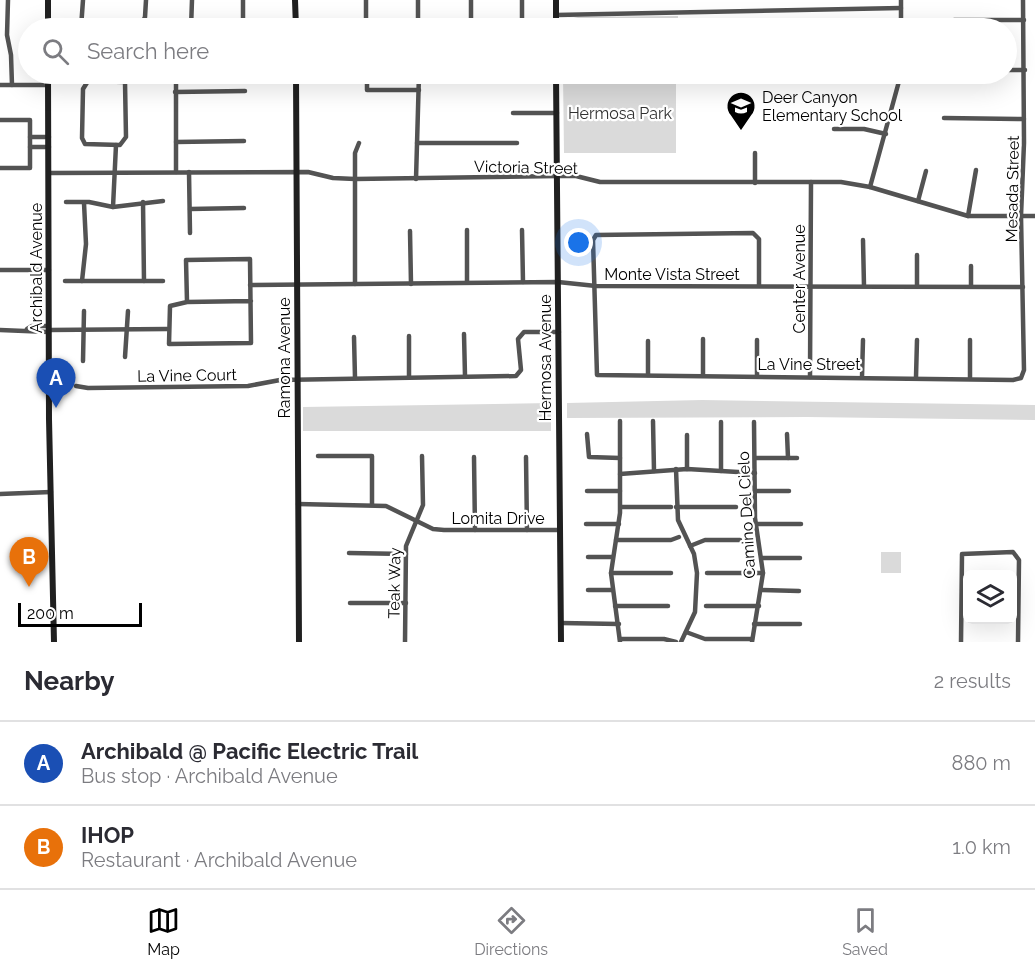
<!DOCTYPE html>
<meta charset="utf-8">
<style>
body{margin:0;font-family:Raleway,sans-serif;background:#f2f2f3;color:#2b2b33}
.controls{position:absolute;right:18px;bottom:18px;display:grid;overflow:hidden;border-radius:9px;box-shadow:0 6px 24px #0002}
.controls button{width:54px;height:54px;display:grid;place-items:center;padding:0;border:0;border-bottom:2px solid #e1e1e2;background:#fff;color:#2b2b33;font:30px sans-serif}
.scale{position:absolute;left:18px;bottom:15px;width:124px;box-sizing:border-box;padding-left:6px;border:3px solid #000;border-top:0;font-size:16px;line-height:21px;white-space:nowrap;color:#000;-webkit-text-stroke:4px #fff;paint-order:stroke}
.you{position:absolute;left:579px;top:243px;width:21px;height:21px;margin:-15px;border:4px solid #fff;border-radius:50%;background:#1a73e8;box-shadow:0 0 0 9px #1a73e833}
.badge{display:grid;place-items:center;width:39px;height:39px;border-radius:50%;background:#000;color:#fff;font-size:20px;font-weight:700}
.pin{position:absolute;translate:-50% -50px;filter:drop-shadow(0 2px 3px #0008)}
.pin::after{content:'';position:absolute;top:32px;width:21px;height:18px;background:inherit;clip-path:polygon(0 0,100% 0,50% 100%)}
.list{margin:0;padding:0;list-style:none}
h2{display:flex;justify-content:space-between;align-items:center;height:78px;margin:0;padding:0 24px;font-size:26px}
h2 small{font-size:20px;font-weight:400;color:#7c7c81}
.list li{display:grid;grid-template-columns:39px 1fr auto;gap:18px;align-items:center;box-sizing:border-box;height:84px;padding:0 24px;border-top:2px solid #e1e1e2}
.list b{display:block;font-size:22px;white-space:nowrap}
.list p{margin:0;font-size:20px;white-space:nowrap;color:#7c7c81}
.list em{font-size:20px;font-style:normal;color:#7c7c81}
.icon{flex:none;width:33px;height:33px;fill:none;stroke:currentColor;stroke-width:2;stroke-linecap:round;stroke-linejoin:round}
.map{position:relative;flex:none;width:1035px;height:642px;overflow:hidden}
.search{position:absolute;background:#fff;box-shadow:0 6px 24px #0002;left:18px;right:18px;top:18px;height:66px;display:flex;align-items:center;gap:15px;box-sizing:border-box;padding:0 21px;border-radius:33px;color:#7c7c81;font-size:22px}
.sheet{height:246px;background:#fff}
nav{display:flex;justify-content:space-around;align-items:center;box-sizing:border-box;height:84px;border-top:2px solid #e1e1e2;background:#fff;font-size:16px;color:#7c7c81}
nav a{display:grid;justify-items:center;gap:3px}
nav .on{color:#000}
.map>svg:first-child{display:block}
</style>
<div class="map">
<svg width="1035" height="642" viewBox="0 0 1035 642">
<rect width="100%" height="100%" fill="#fff"/>
<g fill="#dadada">
<path d="M678,16V28H563L565,20L578,17Z"/>
<path d="M563,74H676V153H564Z"/>
<path d="M702,400L1035,405V420L807,417L567,418V403Z"/>
<path d="M551,403V431H303V407Z"/>
<rect x="881" y="552" width="20" height="21"/>
</g>
<g fill="none" stroke-linecap="round" stroke-linejoin="round">
<g stroke="#535353" stroke-width="4.5">
<path d="M8,0L7,35L11,55L12,85"/>
<path d="M243,0V28"/>
<path d="M366,0V28"/>
<path d="M418,0V28"/>
<path d="M471,0V28"/>
<path d="M522,0V28"/>
<path d="M901,0V28"/>
<path d="M556,15L901,8"/>
<path d="M954,20H1024"/>
<path d="M81,28L83,0"/>
<path d="M140,28L145,17L146,0"/>
<path d="M191,28L192,0"/>
<path d="M1006,70H1025"/>
<path d="M176,74V172"/>
<path d="M367,74V90H419"/>
<path d="M839,76L884,77L900,81"/>
<path d="M88,81L125,82L126,137L120,145L85,144L82,138L83,89Z"/>
<path d="M0,85H48"/>
<path d="M175,92L245,91"/>
<path d="M513,113H557"/>
<path d="M944,118L1024,119"/>
<path d="M0,120H30V168H0"/>
<path d="M834,129H864L886,134"/>
<path d="M30,137H49"/>
<path d="M176,142L244,141"/>
<path d="M417,143H517"/>
<path d="M30,147H49"/>
<path d="M755,153V183"/>
<path d="M189,172L190,233"/>
<path d="M49,173L308,172L333,178L355,179L558,176H576L600,182H841L870,187L968,216H1035"/>
<path d="M416,179L419,74"/>
<path d="M870,187L901,74"/>
<path d="M918,201L926,171"/>
<path d="M66,202H89L113,207L163,201"/>
<path d="M143,202L144,281"/>
<path d="M113,207L116,145"/>
<path d="M190,209L244,208"/>
<path d="M968,216L976,170"/>
<path d="M467,230V282"/>
<path d="M522,230L523,282"/>
<path d="M410,231L411,284"/>
<path d="M863,240L864,286"/>
<path d="M971,266V286"/>
<path d="M0,270H49"/>
<path d="M65,281H163"/>
<path d="M82,281L86,244L84,203"/>
<path d="M355,284V153L359,143"/>
<path d="M250,285L558,282L596,286L1023,287"/>
<path d="M759,285V239L753,233L596,235L593,240L597,375L1013,380L1021,378L1024,370L1021,216L1024,143L1023,0"/>
<path d="M917,286V255"/>
<path d="M187,302L186,260L250,259L251,343L169,344L170,306L187,302L251,301"/>
<path d="M27,329L32,326H49"/>
<path d="M0,330L49,332"/>
<path d="M49,330L167,329"/>
<path d="M464,334L465,376"/>
<path d="M409,336V377"/>
<path d="M354,337L355,378"/>
<path d="M703,339V375"/>
<path d="M648,341V375"/>
<path d="M125,357L128,311"/>
<path d="M83,361L84,311"/>
<path d="M757,376V340"/>
<path d="M810,377L811,182"/>
<path d="M862,377L863,340"/>
<path d="M916,377L917,340"/>
<path d="M970,378V340"/>
<path d="M76,386L88,388L248,386L280,380L516,376L521,370L518,339L524,332H559"/>
<path d="M620,421V513L611,573L620,642"/>
<path d="M653,421L654,471"/>
<path d="M721,422V471"/>
<path d="M587,434L589,457L620,458"/>
<path d="M787,434L788,458"/>
<path d="M687,435V469"/>
<path d="M318,456H372V505"/>
<path d="M474,457L475,530"/>
<path d="M526,457L527,530"/>
<path d="M755,458H797"/>
<path d="M676,469L678,520L694,554L697,573L695,612L681,642"/>
<path d="M620,474L687,469L755,473"/>
<path d="M587,491H620"/>
<path d="M755,491H789"/>
<path d="M0,494L51,492"/>
<path d="M298,504L386,506L433,529L444,530H559"/>
<path d="M621,507H671"/>
<path d="M676,507H736"/>
<path d="M586,524H619"/>
<path d="M756,524H801"/>
<path d="M616,540H671L679,537"/>
<path d="M690,546L705,540H740"/>
<path d="M349,553L406,554"/>
<path d="M588,557H612"/>
<path d="M762,558H800"/>
<path d="M611,573H671"/>
<path d="M707,573H763"/>
<path d="M588,590H612"/>
<path d="M762,590L799,591"/>
<path d="M350,603H406"/>
<path d="M615,606H668"/>
<path d="M706,606H759"/>
<path d="M561,623L619,624"/>
<path d="M754,624H800"/>
<path d="M686,632L705,639H752"/>
<path d="M620,639H664L676,642"/>
<path d="M405,642L406,546L423,505L422,456"/>
<path d="M752,642L763,573L755,518L754,422"/>
<path d="M961,642L962,554L1013,552L1019,560L1018,642"/>
</g>
<g stroke="#202020" stroke-width="6">
<path d="M48,0V28"/>
<path d="M295,0L296,28"/>
<path d="M556,0V28"/>
<path d="M48,74L49,419L54,642"/>
<path d="M296,74L299,642"/>
<path d="M556,74L561,642"/>
</g>
</g>
<defs>
<g id="school-pin" transform="scale(1.5)"><path d="M0 17L-7.5 6A9.5 9.5 0 1 1 7.5 6Z" fill="#000" stroke="#fff"/><path d="M0-5L7-2L0 1L-7-2ZM-4 1L0 2.5L4 1V4Q0 6-4 4Z" fill="#fff"/></g>
</defs>
<g fill-rule="evenodd">
<use href="#school-pin" x="741" y="106"/>
</g>
<g text-anchor="middle" stroke-width="4.5" stroke-linejoin="round" paint-order="stroke">
<g font-size="16" fill="#000" stroke="#fff" text-anchor="start">
<text x="762" y="103">Deer Canyon<tspan x="762" dy="18">Elementary School</tspan></text>
</g>
<g font-size="16" fill="#313131" stroke="#fff">
<text x="620" y="119">Hermosa Park</text>
</g>
<g font-size="16" fill="#000" stroke="#fff">
<text transform="translate(526 167) rotate(1)" y="6">Victoria Street</text>
<text transform="translate(1012 189) rotate(-89)" y="6">Mesada Street</text>
<text transform="translate(36 268) rotate(-90)" y="6">Archibald Avenue</text>
<text x="672" y="280">Monte Vista Street</text>
<text transform="translate(799 279) rotate(-90)" y="6">Center Avenue</text>
<text transform="translate(284 358) rotate(-90)" y="6">Ramona Avenue</text>
<text transform="translate(545 358) rotate(-90)" y="6">Hermosa Avenue</text>
<text x="809" y="370">La Vine Street</text>
<text transform="translate(187 375) rotate(-1)" y="6">La Vine Court</text>
<text transform="translate(746 515) rotate(-93)" y="6">Camino Del Cielo</text>
<text x="498" y="524">Lomita Drive</text>
<text transform="translate(394 583) rotate(-89)" y="6">Teak Way</text>
</g>
</g>
</svg>
<div class="controls">
<button><svg class="icon" aria-label="layers" viewBox="0 0 24 24"><path d="M12 4l9 5-9 5-9-5zM3 14l9 5 9-5"/></svg></button>
</div>
<div class="scale">200 m</div>
<div class="you"></div>
<div class="pin badge" style="left:56px;top:408px;background:#1a4fb4">A</div>
<div class="pin badge" style="left:29px;top:587px;background:#e8710a">B</div>
<div class="search"><svg class="icon" aria-label="search" viewBox="0 0 24 24"><circle cx="10" cy="10" r="6"/><path d="M15 15l6 6"/></svg>Search here</div>
</div>
<section class="sheet">
<h2>Nearby<small>2 results</small></h2>
<ul class="list">
<li><span class="badge" style="background:#1a4fb4">A</span><div><b>Archibald @ Pacific Electric Trail</b><p>Bus stop · Archibald Avenue</p></div><em>880 m</em></li>
<li><span class="badge" style="background:#e8710a">B</span><div><b>IHOP</b><p>Restaurant · Archibald Avenue</p></div><em>1.0 km</em></li>
</ul>
</section>
<nav>
<a class="on"><svg class="icon" aria-label="map" viewBox="0 0 24 24"><path d="M3 6l6-2 6 2 6-2v14l-6 2-6-2-6 2zM9 4v14M15 6v14"/></svg>Map</a>
<a><svg class="icon" aria-label="directions" viewBox="0 0 24 24"><path d="M12 3l9 9-9 9-9-9zM9 14v-3h6M13 9l2 2-2 2"/></svg>Directions</a>
<a><svg class="icon" aria-label="saved" viewBox="0 0 24 24"><path d="M7 4h10v16l-5-4-5 4z"/></svg>Saved</a>
</nav>
